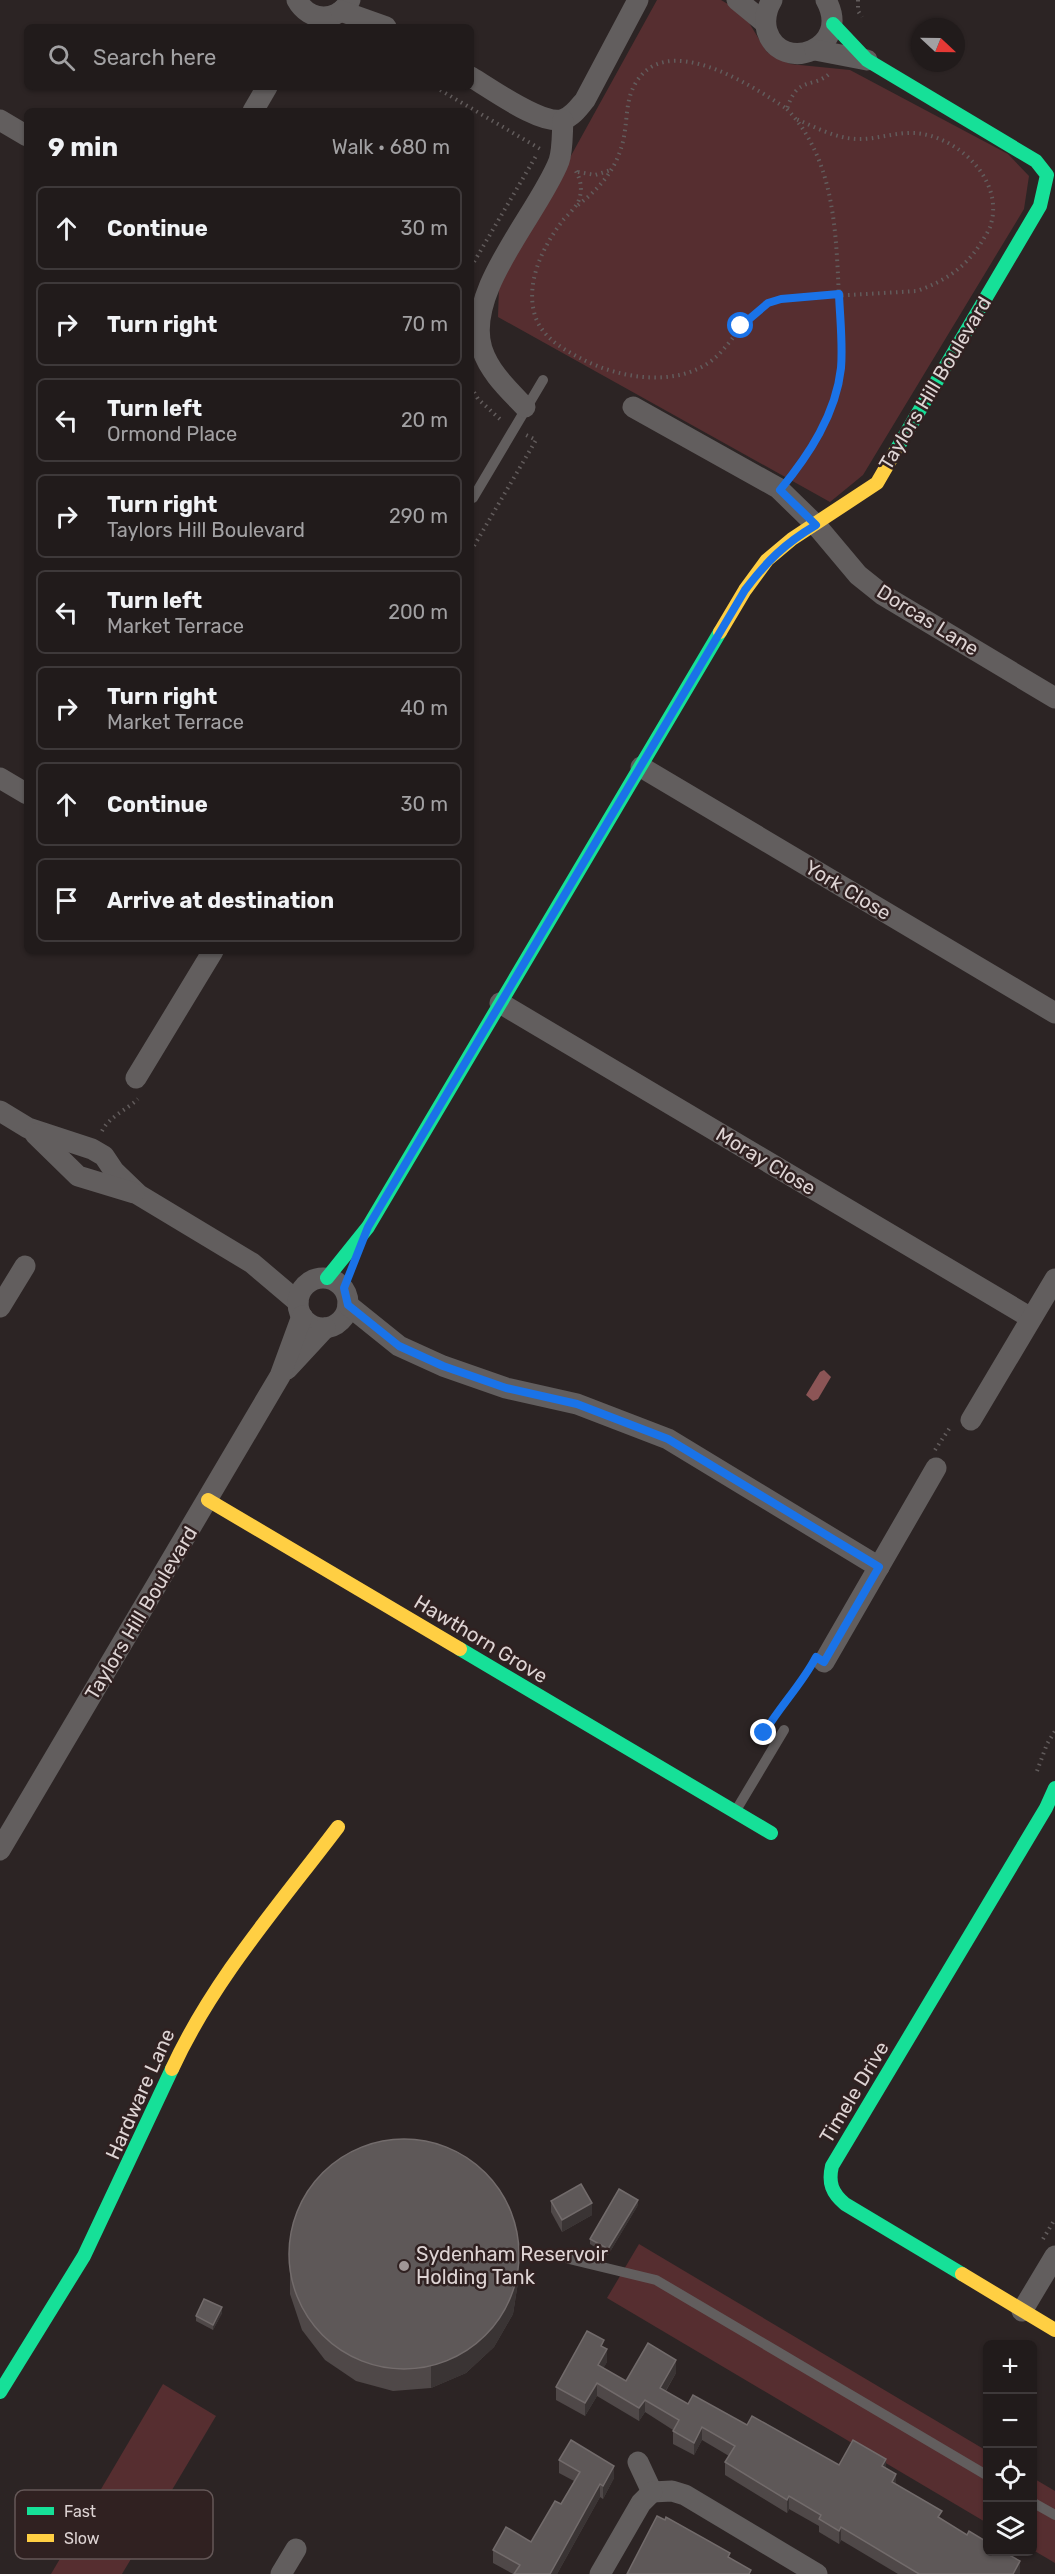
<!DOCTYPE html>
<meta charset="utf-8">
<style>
body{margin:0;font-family:Rubik,sans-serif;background:#2d2828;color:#f1f3f6}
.controls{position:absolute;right:18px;bottom:18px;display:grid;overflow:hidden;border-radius:9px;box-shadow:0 2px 4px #0004}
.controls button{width:54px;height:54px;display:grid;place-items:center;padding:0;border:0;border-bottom:2px solid #3e393a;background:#211b1b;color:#f1f3f6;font:30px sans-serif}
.compass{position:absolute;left:911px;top:18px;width:54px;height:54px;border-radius:50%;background:#211b1b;box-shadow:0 2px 4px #0004;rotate:112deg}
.stop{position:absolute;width:18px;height:18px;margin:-14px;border:4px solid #1a73e8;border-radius:50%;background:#fff}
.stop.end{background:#1a73e8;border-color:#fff;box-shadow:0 2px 6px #0008}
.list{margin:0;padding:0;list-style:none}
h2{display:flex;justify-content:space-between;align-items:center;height:78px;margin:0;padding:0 24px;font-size:26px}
h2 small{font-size:20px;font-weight:400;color:#a2a1a3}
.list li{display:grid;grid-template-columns:39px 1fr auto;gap:18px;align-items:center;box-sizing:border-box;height:84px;margin:0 12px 12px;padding:0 12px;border:2px solid #3e393a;border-radius:9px}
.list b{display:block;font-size:22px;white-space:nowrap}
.list p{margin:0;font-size:20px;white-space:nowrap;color:#a2a1a3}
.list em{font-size:20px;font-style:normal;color:#a2a1a3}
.icon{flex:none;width:33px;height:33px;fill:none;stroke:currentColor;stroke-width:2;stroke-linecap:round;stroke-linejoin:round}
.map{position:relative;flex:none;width:1055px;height:2574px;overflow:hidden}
.search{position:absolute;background:#211b1b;box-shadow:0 2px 4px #0004;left:24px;top:24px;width:450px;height:66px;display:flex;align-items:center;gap:15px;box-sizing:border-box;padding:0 21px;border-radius:9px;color:#a2a1a3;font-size:22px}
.panel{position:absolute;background:#211b1b;box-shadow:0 2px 4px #0004;left:24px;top:108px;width:450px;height:846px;border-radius:9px}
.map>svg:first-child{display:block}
</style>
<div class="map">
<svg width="1055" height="2574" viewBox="0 0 1055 2574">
<rect width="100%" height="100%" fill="#2c2424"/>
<g fill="#562e30">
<path d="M657,0H721L743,13L767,52L790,64L850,70L1008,154L1029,176L1024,209L863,475L830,502L498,317L499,286Z"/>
<path d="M639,2244L987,2451V2523L607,2298Z"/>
<path d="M163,2384L216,2416L122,2574H51Z"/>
<path d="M1033,2478L1055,2491V2563L1033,2550Z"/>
</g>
<path fill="#8c5556" d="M824,1370L831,1377L818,1399L813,1401L806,1395L820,1372Z"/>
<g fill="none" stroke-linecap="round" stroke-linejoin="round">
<g stroke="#625c5c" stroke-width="4" stroke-dasharray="1.5 4.5" stroke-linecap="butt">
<path d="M858,0V11L862,17"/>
<path d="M435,87L542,150"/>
<path d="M787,109C835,160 836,232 839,298C840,322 844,347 840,371C835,408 817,445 793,474"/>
<path d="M576,171C581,181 583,191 578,202C575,208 569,214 564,219C545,243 528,276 533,307C537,334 559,347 580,358C621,380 686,390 721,352C740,331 752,308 781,299L917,291C945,281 965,268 981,243C984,238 988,232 990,227C1006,181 958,136 915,133C895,132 875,140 856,139C835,138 815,127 796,119"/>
<path d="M578,172L595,175L611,170"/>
<path d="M578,205C603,186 621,163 625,130C627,116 627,99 634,86C664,28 751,85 787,109C797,75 814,89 830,73"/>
<path d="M471,267L536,156"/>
<path d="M471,387L478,399L502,421"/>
<path d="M471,551L536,440L526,435"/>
<path d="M102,1131C109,1117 126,1110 138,1099"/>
<path d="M935,1450L951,1426"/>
<path d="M772,1720L807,1673"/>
<path d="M1037,1771L1047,1744L1055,1731"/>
<path d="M1043,2239L1055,2219"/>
</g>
<g stroke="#625e5e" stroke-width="10">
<path d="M473,498L543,380"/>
<path d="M735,1812L784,1730"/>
<path d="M569,2259L656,2280L988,2476"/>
<path d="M1032,2502L1055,2515"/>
</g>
<g stroke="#625e5e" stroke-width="21">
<path d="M297,0C309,22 338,23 350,0"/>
<path d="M737,0L765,23"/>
<path d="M772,0C766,10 764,20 767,31C781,75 853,49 826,0"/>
<path d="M341,11L386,27"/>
<path d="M815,50L867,60"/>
<path d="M471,77C490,88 543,127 564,119C573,116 579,107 585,100L638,0"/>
<path d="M253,111L267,87"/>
<path d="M0,120L27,136"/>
<path d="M525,407C508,389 490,373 482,349C464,291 539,213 559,161C563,149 562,133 563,120"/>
<path d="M633,407L778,488L816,525L858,575L883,595L1055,698"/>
<path d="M641,767L1055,1013"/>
<path d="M0,778L27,794"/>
<path d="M500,1003L1031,1318"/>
<path d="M136,1078L213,951"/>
<path d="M0,1111L28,1128L92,1149L104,1156L114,1171L139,1195L252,1263L298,1302"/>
<path d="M35,1134L78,1176L134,1193"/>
<circle cx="323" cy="1303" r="25"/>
<path d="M348,1305L399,1346L443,1366L506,1388L577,1404L668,1439L879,1567"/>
<path d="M0,1307L25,1266"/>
<path d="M287,1369L325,1328"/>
<path d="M971,1420L1055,1279"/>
<path d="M824,1662L936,1468"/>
<path d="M0,1850L280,1376L302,1316"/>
<path d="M1022,2311L1055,2256"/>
<path d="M638,2462L652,2492L672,2491L685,2495L817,2574"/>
<path d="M281,2574L296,2549"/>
<path d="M600,2574L641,2503L652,2492"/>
</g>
<g stroke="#16e098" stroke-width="14">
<path d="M833,24L867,60L1036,161L1047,175L1040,206L895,452"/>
<path d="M327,1278L368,1227L720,632"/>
<path d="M460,1649L771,1833"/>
<path d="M962,2274L845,2204C832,2193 828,2183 832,2166L1046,1808L1055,1788"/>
<path d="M0,2392L84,2256L172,2069"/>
</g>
<g stroke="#ffcf43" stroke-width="14">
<path d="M720,632L745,590L767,560L792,539L877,483L895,452"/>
<path d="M208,1500L460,1649"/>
<path d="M172,2069C213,1980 279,1905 338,1827"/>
<path d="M962,2274L1055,2330"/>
</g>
</g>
<g fill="#4f4848">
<path d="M551,2201L592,2215L562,2232L551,2212Z"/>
<path d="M638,2205L608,2255L590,2244V2239Z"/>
<path d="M290,2234L519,2276L513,2314L494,2347L466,2373L431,2388L393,2391L356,2381L325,2360L302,2330L290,2294Z"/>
<path d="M222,2313L213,2330L196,2321V2316Z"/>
<path d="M604,2348L607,2362L603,2368L626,2381L676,2373L666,2391L688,2404L747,2425L839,2465L886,2468L896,2484L942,2519L1020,2574H898L841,2540L839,2544L819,2532V2526L789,2509L787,2513L725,2475V2462L729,2456L702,2440L694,2455L673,2444V2430L645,2412L639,2421L597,2396L585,2416L556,2400V2387Z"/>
<path d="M559,2460L614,2478L603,2499L600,2497L557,2574H513L493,2563V2550L531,2542L561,2504L574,2481L559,2473Z"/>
</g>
<g fill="#3a3434">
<path d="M638,2200V2205L608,2255V2249Z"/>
<path d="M592,2203V2215L562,2232V2220Z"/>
<path d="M519,2255V2276L513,2314L494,2347L466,2373L431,2388V2366Z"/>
<path d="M222,2307V2313L213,2330V2325Z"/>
<path d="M607,2349V2362L598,2378V2365Z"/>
<path d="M676,2360V2373L660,2400V2388Z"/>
<path d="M597,2383V2396L585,2416V2403Z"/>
<path d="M645,2400V2412L639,2421V2408Z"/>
<path d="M702,2427V2440L694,2455V2443Z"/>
<path d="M886,2459V2472L882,2466Z"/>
<path d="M614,2466V2478L603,2499V2486Z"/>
<path d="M896,2474V2487L892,2482Z"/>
<path d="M600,2484V2497L557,2574H550Z"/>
<path d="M789,2496V2509L787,2513V2500Z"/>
<path d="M841,2527V2540L839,2544V2531Z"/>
<path d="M1020,2561V2574H1013Z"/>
</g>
<g fill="#5e5858" stroke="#726b6b" stroke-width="1.5">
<circle cx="404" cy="2254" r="115"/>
<path d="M581,2184L592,2203L562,2220L551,2201Z"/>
<path d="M619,2189L638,2200L608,2249L590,2239Z"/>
<path d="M204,2299L222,2307L213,2325L196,2316Z"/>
<path d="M587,2331L604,2340L601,2346L607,2349L598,2365L626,2381L648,2343L676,2360L660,2388L688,2404L693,2395L747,2425L752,2416L839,2465L853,2440L886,2459L882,2466L896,2474L892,2482L942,2511L938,2517L967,2535L969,2531L987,2542V2552H1004L1020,2561L1013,2574H919L841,2527L839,2531L819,2519L821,2515L789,2496L787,2500L725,2462L735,2446L702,2427L694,2443L673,2431L679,2420L645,2400L639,2408L597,2383L585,2403L556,2387Z"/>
<path d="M571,2440L614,2466L603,2486L600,2484L550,2574H514L520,2565L493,2550L506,2527L531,2542L555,2501L561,2504L580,2472L559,2460Z"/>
<path d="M657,2516L665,2520L666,2517L730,2553L728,2557L751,2570L749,2574H627Z"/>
</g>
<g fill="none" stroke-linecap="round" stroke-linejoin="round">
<path stroke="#1a73e8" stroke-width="8" d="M741,326L768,303L781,299L839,294C840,319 843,344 841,368C836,414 809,455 780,490L816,525C784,544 767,561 745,590L368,1227L344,1288L348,1305L399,1346L443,1366L506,1388L577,1404L668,1439L879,1567L824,1662L816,1657C802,1684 780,1706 764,1733"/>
</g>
<circle fill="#a09696" stroke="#302121" stroke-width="2" cx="404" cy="2266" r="6"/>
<g text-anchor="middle" stroke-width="5" stroke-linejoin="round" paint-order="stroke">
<g font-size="20" fill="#ded4d4" stroke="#302121">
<text transform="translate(935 383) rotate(-59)" y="7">Taylors Hill Boulevard</text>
<text transform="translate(928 620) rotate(32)" y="7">Dorcas Lane</text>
<text transform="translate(848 890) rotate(31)" y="7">York Close</text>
<text transform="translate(766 1161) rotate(31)" y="7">Moray Close</text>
<text transform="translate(141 1613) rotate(-59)" y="7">Taylors Hill Boulevard</text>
<text transform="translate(481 1639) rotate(31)" y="7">Hawthorn Grove</text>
<text transform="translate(854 2092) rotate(-59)" y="7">Timele Drive</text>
<text transform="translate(140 2094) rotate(-66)" y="7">Hardware Lane</text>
</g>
<g font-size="20" fill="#ded4d4" stroke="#302121" text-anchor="start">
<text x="416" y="2261">Sydenham Reservoir<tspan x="416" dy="23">Holding Tank</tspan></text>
</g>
</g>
<rect x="15" y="2490" width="198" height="69" rx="9" fill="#302121" stroke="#645757" stroke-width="1.5"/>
<rect x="27" y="2507" width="27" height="8" fill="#16e098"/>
<rect x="27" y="2534" width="27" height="8" fill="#ffcf43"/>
<g font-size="16" fill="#ded4d4">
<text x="64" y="2517">Fast</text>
<text x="64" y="2544">Slow</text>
</g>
</svg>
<div class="controls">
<button>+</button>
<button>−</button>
<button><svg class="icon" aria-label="locate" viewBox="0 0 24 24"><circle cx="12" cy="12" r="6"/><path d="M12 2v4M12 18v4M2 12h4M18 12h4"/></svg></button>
<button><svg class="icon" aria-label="layers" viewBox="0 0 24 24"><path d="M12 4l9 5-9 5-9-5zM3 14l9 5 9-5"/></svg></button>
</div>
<svg class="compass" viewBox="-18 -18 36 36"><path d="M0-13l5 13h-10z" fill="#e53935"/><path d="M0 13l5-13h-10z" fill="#a2a1a3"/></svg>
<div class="stop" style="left:741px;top:326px"></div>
<div class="stop end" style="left:764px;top:1733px"></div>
<div class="search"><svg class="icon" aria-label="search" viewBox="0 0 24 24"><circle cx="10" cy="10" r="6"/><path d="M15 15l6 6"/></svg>Search here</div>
<section class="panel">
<h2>9 min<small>Walk · 680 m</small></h2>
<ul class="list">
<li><svg class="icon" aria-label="ahead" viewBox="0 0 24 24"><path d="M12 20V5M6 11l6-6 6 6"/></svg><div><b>Continue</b></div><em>30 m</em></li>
<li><svg class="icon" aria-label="right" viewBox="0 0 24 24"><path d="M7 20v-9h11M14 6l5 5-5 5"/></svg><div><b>Turn right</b></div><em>70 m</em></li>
<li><svg class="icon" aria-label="left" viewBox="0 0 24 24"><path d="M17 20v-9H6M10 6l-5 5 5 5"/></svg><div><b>Turn left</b><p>Ormond Place</p></div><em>20 m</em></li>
<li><svg class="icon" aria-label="right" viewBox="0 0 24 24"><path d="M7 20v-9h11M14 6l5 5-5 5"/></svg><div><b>Turn right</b><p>Taylors Hill Boulevard</p></div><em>290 m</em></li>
<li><svg class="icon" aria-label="left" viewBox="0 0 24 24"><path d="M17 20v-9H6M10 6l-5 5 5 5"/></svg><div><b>Turn left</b><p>Market Terrace</p></div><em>200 m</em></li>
<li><svg class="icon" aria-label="right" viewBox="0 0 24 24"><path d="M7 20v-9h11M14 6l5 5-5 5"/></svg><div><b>Turn right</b><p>Market Terrace</p></div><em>40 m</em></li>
<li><svg class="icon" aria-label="ahead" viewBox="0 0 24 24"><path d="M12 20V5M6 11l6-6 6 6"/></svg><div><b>Continue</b></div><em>30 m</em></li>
<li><svg class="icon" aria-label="arrive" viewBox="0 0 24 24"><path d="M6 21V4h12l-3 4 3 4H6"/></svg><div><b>Arrive at destination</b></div></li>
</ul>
</section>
</div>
